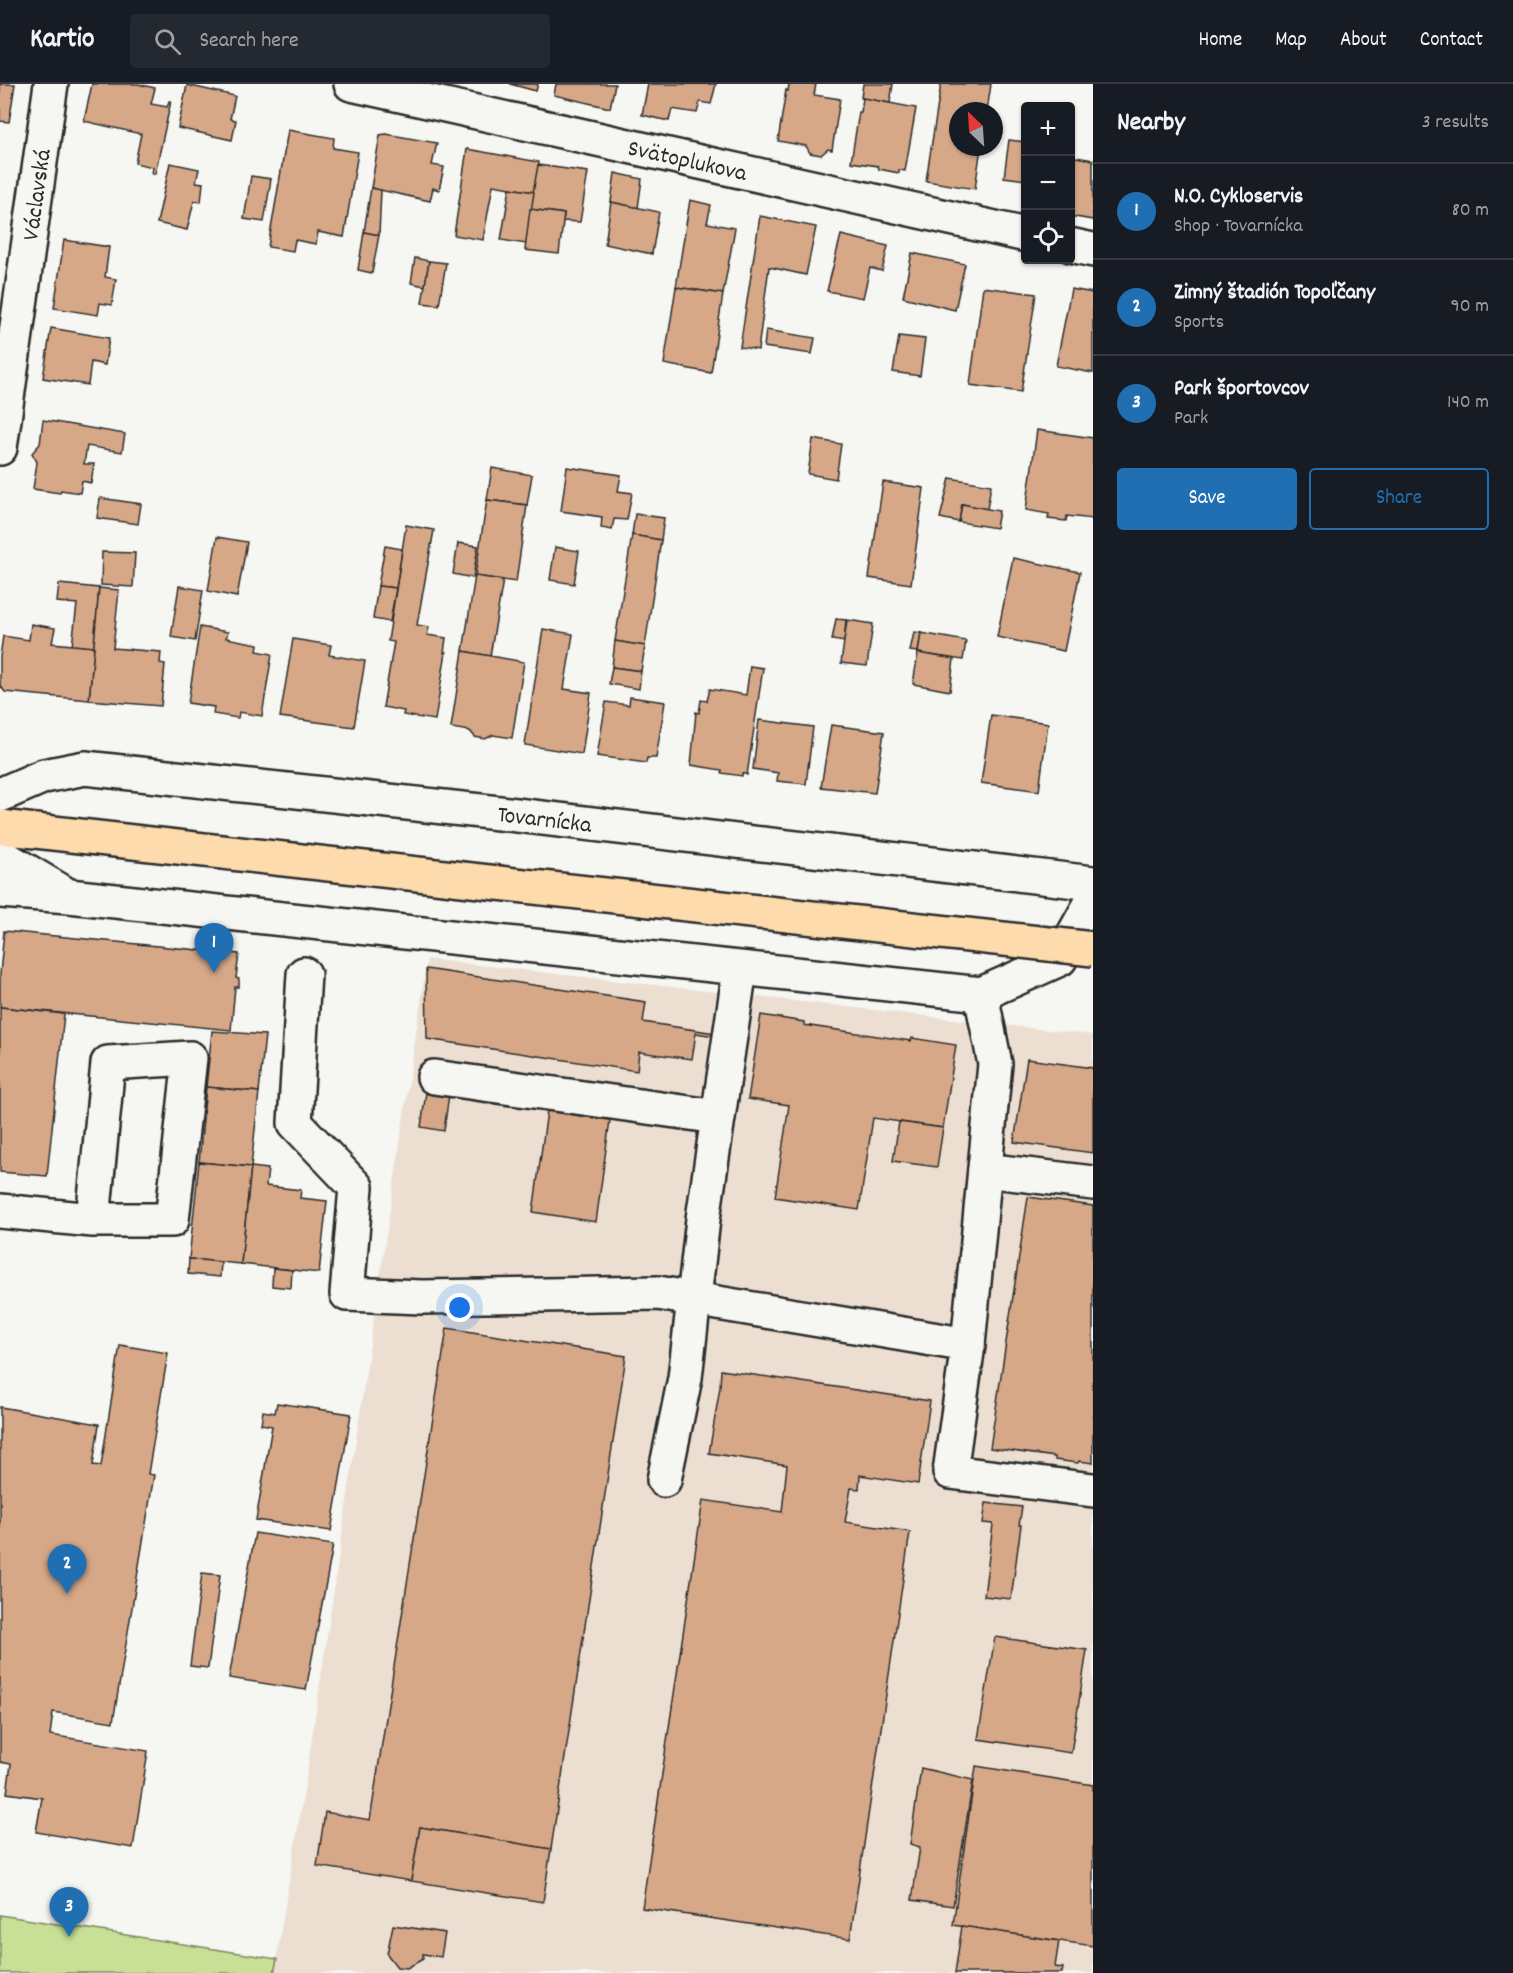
<!DOCTYPE html>
<meta charset="utf-8">
<style>
body{margin:0;font-family:Dekko,sans-serif;background:#242831;color:#f1f3f6}
.controls{position:absolute;right:18px;top:18px;display:grid;overflow:hidden;border-radius:6px;box-shadow:0 2px 4px #0004}
.controls button{width:54px;height:54px;display:grid;place-items:center;padding:0;border:0;border-bottom:2px solid #363941;background:#171b24;color:#f1f3f6;font:30px sans-serif}
.compass{position:absolute;left:949px;top:18px;width:54px;height:54px;border-radius:50%;background:#171b24;box-shadow:0 2px 4px #0004;rotate:335deg}
.you{position:absolute;left:460px;top:1224px;width:21px;height:21px;margin:-15px;border:4px solid #fff;border-radius:50%;background:#1a73e8;box-shadow:0 0 0 9px #1a73e833}
.badge{display:grid;place-items:center;width:39px;height:39px;border-radius:50%;background:#1f6fb2;color:#fff;font-size:20px;font-weight:700}
.pin{position:absolute;translate:-50% -50px;filter:drop-shadow(0 2px 3px #0008)}
.pin::after{content:'';position:absolute;top:32px;width:21px;height:18px;background:inherit;clip-path:polygon(0 0,100% 0,50% 100%)}
.list{margin:0;padding:0;list-style:none}
h2{display:flex;justify-content:space-between;align-items:center;height:78px;margin:0;padding:0 24px;font-size:26px}
h2 small{font-size:20px;font-weight:400;color:#9ea1a6}
.list li{display:grid;grid-template-columns:39px 1fr auto;gap:18px;align-items:center;box-sizing:border-box;height:96px;padding:0 24px;border-top:2px solid #363941}
.list b{display:block;font-size:22px;white-space:nowrap}
.list p{margin:0;font-size:20px;white-space:nowrap;color:#9ea1a6}
.list em{font-size:20px;font-style:normal;color:#9ea1a6}
.actions{display:flex;gap:12px;padding:18px 24px}
.actions a{flex:1;padding:14px 0;border:2px solid #1f6fb2;border-radius:6px;text-align:center;font-size:21px;color:#1f6fb2}
.actions .main{background:#1f6fb2;color:#fff}
.icon{flex:none;width:33px;height:33px;fill:none;stroke:currentColor;stroke-width:2;stroke-linecap:round;stroke-linejoin:round}
.map{position:relative;flex:none;width:1093px;height:1889px;overflow:hidden}
header{display:flex;align-items:center;gap:36px;box-sizing:border-box;height:84px;padding:0 30px;background:#171b24;border-bottom:2px solid #363941}
header strong{font-size:28px}
nav{display:flex;gap:33px;margin-inline-start:auto;font-size:21px}
.search{width:420px;height:54px;background:#242831;display:flex;align-items:center;gap:15px;box-sizing:border-box;padding:0 21px;border-radius:6px;color:#9ea1a6;font-size:22px}
main{display:flex}
aside{flex:1;background:#171b24}
.map>svg:first-child{display:block}
</style>
<header>
<strong>Kartio</strong>
<div class="search"><svg class="icon" aria-label="search" viewBox="0 0 24 24"><circle cx="10" cy="10" r="6"/><path d="M15 15l6 6"/></svg>Search here</div>
<nav><a>Home</a><a>Map</a><a>About</a><a>Contact</a></nav>
</header>
<main>
<div class="map">
<svg width="1093" height="1889" viewBox="0 0 1093 1889">
<rect width="100%" height="100%" fill="#f6f6f2"/>
<filter id="ink" filterUnits="userSpaceOnUse"><feTurbulence type="fractalNoise" baseFrequency=".0167" numOctaves="2"/><feDisplacementMap in="SourceGraphic" scale="12" xChannelSelector="R" yChannelSelector="G"/><feConvolveMatrix kernelMatrix="1 2 1 2 8 2 1 2 1" color-interpolation-filters="sRGB"/></filter>
<g filter="url(#ink)">
<path fill="#ecdfd2" d="M427,875L1093,951V1889H274L307,1688Z"/>
<path fill="#c8e096" stroke="#7a8660" stroke-width="1.5" d="M0,1831L277,1875L274,1889H0Z"/>
<g fill="#d6a888" stroke="#2b2b2b" stroke-width="1.5">
<path d="M0,0H15L9,38L0,37Z"/>
<path d="M92,0H138L155,4L151,20L167,23L169,17H171L155,90H152L153,83L135,79L141,50L84,37Z"/>
<path d="M510,0H538L536,7Z"/>
<path d="M556,0H615L610,24L554,11Z"/>
<path d="M648,0H716L711,20L700,18L697,29L672,25L669,37L642,31Z"/>
<path d="M789,0H816L814,11L840,15L832,66L828,65L821,71L810,69L806,62L778,57L786,6L788,7Z"/>
<path d="M863,0H893L890,19L861,14Z"/>
<path d="M941,0H991L987,27H958V63H981L975,105L926,97Z"/>
<path d="M187,1L235,12L230,35L236,36L232,56L178,44Z"/>
<path d="M863,14L916,24L905,87L899,86V89L879,85L878,82L851,78L859,28H861Z"/>
<path d="M288,46L334,54L333,64L358,68L344,153L318,148L316,160L295,156L293,167L268,163Z"/>
<path d="M386,50L437,59L432,81L444,83L439,106L433,104L430,117L371,104L380,51Z"/>
<path d="M1009,56L1026,58V96L1004,93Z"/>
<path d="M467,65L539,78L534,108L493,101L483,156L454,151Z"/>
<path d="M1070,72L1093,76V136L1070,132Z"/>
<path d="M170,79L199,85L196,98L203,99L201,118L194,117L187,146L157,139Z"/>
<path d="M538,81L588,88L580,138L563,137L564,130L530,125Z"/>
<path d="M615,89L642,95L638,124L611,118Z"/>
<path d="M251,92L271,95L264,138L244,135Z"/>
<path d="M371,104L381,106L379,151L364,148Z"/>
<path d="M510,104L534,108L526,160L501,156Z"/>
<path d="M690,116L711,121L707,139L735,144L723,210L676,203Z"/>
<path d="M611,118L659,128L652,170L605,160Z"/>
<path d="M530,125L564,130L559,170L525,166Z"/>
<path d="M760,132L816,143L806,191L769,183L758,266L740,263Z"/>
<path d="M364,148L379,151L372,189L358,186Z"/>
<path d="M841,151L888,162L882,187L870,184L863,214L827,207Z"/>
<path d="M64,156L109,163L105,193L116,195L112,221L100,219L98,231L54,224Z"/>
<path d="M912,169L965,180L955,226L903,213Z"/>
<path d="M415,174L429,177L425,202L411,199Z"/>
<path d="M429,177L446,179L439,221L422,219Z"/>
<path d="M676,203L723,210L711,289L664,280Z"/>
<path d="M983,203L1036,210L1021,308L970,301Z"/>
<path d="M1071,205L1093,209V289L1056,282Z"/>
<path d="M51,244L109,254L105,281L91,278L88,301L43,294Z"/>
<path d="M766,246L815,254L812,270L764,263Z"/>
<path d="M899,252L925,255L920,292L893,288Z"/>
<path d="M43,336L125,350L122,368L87,362L84,380H94L91,399L82,397L80,409L61,406L60,409L33,405L37,378L32,369L40,360Z"/>
<path d="M1037,346L1093,354V435L1067,432L1066,437L1048,435L1049,430L1026,426Z"/>
<path d="M813,355L841,360L836,395L808,390Z"/>
<path d="M567,383L621,391L618,407L632,409L627,436L614,435L612,446L601,444L602,433L561,427Z"/>
<path d="M492,384L532,391L527,421L487,416Z"/>
<path d="M950,394L991,401L987,425L962,420L959,438L940,434Z"/>
<path d="M883,398L924,404L911,500L869,494Z"/>
<path d="M100,414L141,420L138,440L97,434Z"/>
<path d="M487,416L527,421L516,498L475,492Z"/>
<path d="M962,420L999,427L996,444L959,438Z"/>
<path d="M635,430L664,434L661,456L632,451Z"/>
<path d="M406,441L434,446L417,541L429,543L427,551L446,554L444,569L446,568L435,636L403,631L404,627L383,623L394,558L388,557Z"/>
<path d="M632,451L661,456L645,562L615,557Z"/>
<path d="M217,453L247,458L237,513L208,507Z"/>
<path d="M458,459L478,462L473,494L453,490Z"/>
<path d="M385,462L402,465L396,504L378,502Z"/>
<path d="M555,463L579,467L574,500L550,496Z"/>
<path d="M102,468L135,469L133,503L101,501Z"/>
<path d="M1013,474L1080,488L1064,567L997,553Z"/>
<path d="M475,492L503,496L490,572L463,567Z"/>
<path d="M59,500L99,504L94,563L72,562L77,520L57,518Z"/>
<path d="M179,502L203,506L195,557L171,553Z"/>
<path d="M378,502L396,504L390,538L373,535Z"/>
<path d="M99,504L119,506L113,564L161,568L160,579L165,580L161,622L89,616Z"/>
<path d="M836,535L846,536L844,558L832,556Z"/>
<path d="M847,536L873,540L867,582L841,579Z"/>
<path d="M31,540L55,544L52,559L94,563L89,616L5,608L0,601V573L3,552L29,556Z"/>
<path d="M200,543L228,548L226,554L258,560L257,567L272,570L262,632L239,628L238,634L213,630L214,623L188,619Z"/>
<path d="M543,545L573,550L564,605L591,609L582,670L525,661Z"/>
<path d="M914,548L921,549L918,568L910,567Z"/>
<path d="M921,549L966,557L963,576L918,569Z"/>
<path d="M293,555L331,561L329,571L365,577L354,643L280,633Z"/>
<path d="M615,557L645,562L641,587L612,583Z"/>
<path d="M463,567L524,578L512,654L493,651L485,655L475,653L470,647L451,644Z"/>
<path d="M918,569L954,575L950,607L913,600Z"/>
<path d="M750,582L763,584L747,691L742,689V692L721,689L722,686L691,681L696,628L699,629L701,616L707,617L710,605L746,611Z"/>
<path d="M612,583L641,587L639,605L609,600Z"/>
<path d="M630,613L665,618L656,674H647L646,679L597,672L606,618L629,621Z"/>
<path d="M991,631L1048,639L1039,707L981,699Z"/>
<path d="M759,636L813,643L806,700L777,697L778,689L753,685Z"/>
<path d="M831,641L884,648L875,709L821,703Z"/>
<path d="M4,847L239,870L236,894L239,895V903H235L231,946L0,923V890Z"/>
<path d="M426,885L646,918L643,938L715,949V952L696,949L692,975L639,968L637,987L427,955Z"/>
<path d="M0,923L64,930L47,1092L0,1088Z"/>
<path d="M761,931L804,938V941L911,957L912,954L956,961L943,1044L873,1034L859,1126L775,1113L789,1021L748,1015Z"/>
<path d="M212,947L265,951L259,1008L206,1003Z"/>
<path d="M1027,975L1093,984V1069L1014,1058Z"/>
<path d="M206,1003L259,1008L251,1083L199,1078Z"/>
<path d="M426,1008L449,1010L444,1047L421,1043Z"/>
<path d="M547,1027L610,1036L596,1138L533,1128Z"/>
<path d="M899,1038L943,1044L937,1083L893,1077Z"/>
<path d="M199,1078L251,1083L241,1180L189,1175Z"/>
<path d="M251,1083L268,1085L266,1102L301,1106L300,1114L327,1117L319,1189L241,1180Z"/>
<path d="M1028,1113L1093,1122V1379L1079,1377L1078,1379L1055,1376V1373L990,1364Z"/>
<path d="M189,1175L221,1178L220,1193L188,1190Z"/>
<path d="M273,1184L292,1186L291,1204L272,1202Z"/>
<path d="M447,1244L626,1272L551,1765L420,1743L411,1797L317,1782L325,1728L370,1736Z"/>
<path d="M120,1261L168,1269L148,1390L154,1391L113,1638L53,1628L50,1651L148,1667L133,1764L36,1748L42,1714L7,1709L11,1680L0,1678V1323L99,1340L93,1381L101,1382Z"/>
<path d="M721,1286L930,1317L918,1400L860,1391L859,1405L851,1404L845,1438L910,1448L850,1855L642,1824L703,1416L782,1428L787,1381L709,1369L720,1303Z"/>
<path d="M277,1319L351,1330L331,1447L256,1436L272,1342L261,1340L263,1327L275,1329Z"/>
<path d="M986,1419L1022,1423L1019,1441H1021L1011,1515L984,1512L993,1440L983,1439Z"/>
<path d="M255,1449L333,1461L306,1606L229,1594Z"/>
<path d="M202,1489L220,1491L208,1584L190,1582Z"/>
<path d="M995,1553L1087,1566L1071,1669L978,1655Z"/>
<path d="M976,1682L1093,1701V1862L953,1841Z"/>
<path d="M921,1684L973,1696L953,1822L912,1816L920,1763L910,1760Z"/>
<path d="M420,1743L551,1765L543,1818L411,1797Z"/>
<path d="M393,1841L445,1849L441,1873L423,1870V1875L407,1884L397,1883L387,1870Z"/>
<path d="M962,1842L1059,1857L1055,1883L1063,1884L1062,1889H955Z"/>
</g>
<g fill="none" stroke-linecap="round" stroke-linejoin="round">
<g stroke="#2b2b2b" stroke-width="38">
<g id="minor">
<path id="s1" d="M351,0L1026,151"/>
<path d="M1070,161L1093,166"/>
<path id="s2" d="M0,364L51,0"/>
<path id="s3" d="M0,711L44,692L85,684L499,729L1093,799"/>
<path d="M0,771L62,808"/>
<path d="M0,807L69,812L981,910L1060,875L1093,816"/>
<path d="M304,890L295,1039L356,1103L347,1210L422,1213L658,1209L968,1261L950,1388L1093,1406"/>
<path d="M434,993L718,1033"/>
<path d="M985,1086L1093,1099"/>
<path d="M0,1127L93,1136H172L190,974L108,979L93,1136"/>
<path d="M968,1261L995,980L981,910"/>
<path d="M664,1396L685,1294L703,1135L740,885"/>
</g>
</g>
<g stroke="#2b2b2b" stroke-width="38">
<path id="major" d="M0,743L498,799"/>
</g>
<use href="#minor" stroke="#f6f6f2" stroke-width="33"/>
<use href="#major" stroke="#fedbac" stroke-width="33"/>
<g stroke="#2b2b2b" stroke-width="38" stroke-linecap="butt">
<path id="major-bridge" d="M498,799L1093,865"/>
</g>
<use href="#major-bridge" stroke="#fedbac" stroke-width="33"/>
</g>
</g>
<g text-anchor="middle" stroke-width="5" stroke-linejoin="round" paint-order="stroke">
<g font-size="24" fill="#2b2b2b" stroke="#f6f6f2">
<text dy="8" stroke="none"><textPath href="#s1" startOffset="345">Svätoplukova</textPath></text>
<text dy="8" stroke="none"><textPath href="#s2" startOffset="256">Václavská</textPath></text>
<text dy="8" stroke="none"><textPath href="#s3" startOffset="552">Tovarnícka</textPath></text>
</g>
</g>
</svg>
<div class="controls">
<button>+</button>
<button>−</button>
<button><svg class="icon" aria-label="locate" viewBox="0 0 24 24"><circle cx="12" cy="12" r="6"/><path d="M12 2v4M12 18v4M2 12h4M18 12h4"/></svg></button>
</div>
<svg class="compass" viewBox="-18 -18 36 36"><path d="M0-13l5 13h-10z" fill="#e53935"/><path d="M0 13l5-13h-10z" fill="#9ea1a6"/></svg>
<div class="you"></div>
<div class="pin badge" style="left:214px;top:889px">1</div>
<div class="pin badge" style="left:67px;top:1510px">2</div>
<div class="pin badge" style="left:69px;top:1853px">3</div>
</div>
<aside>
<h2>Nearby<small>3 results</small></h2>
<ul class="list">
<li><span class="badge">1</span><div><b>N.O. Cykloservis</b><p>Shop · Tovarnícka</p></div><em>80 m</em></li>
<li><span class="badge">2</span><div><b>Zimný štadión Topoľčany</b><p>Sports</p></div><em>90 m</em></li>
<li><span class="badge">3</span><div><b>Park športovcov</b><p>Park</p></div><em>140 m</em></li>
</ul>
<div class="actions"><a class="main">Save</a><a>Share</a></div>
</aside>
</main>
